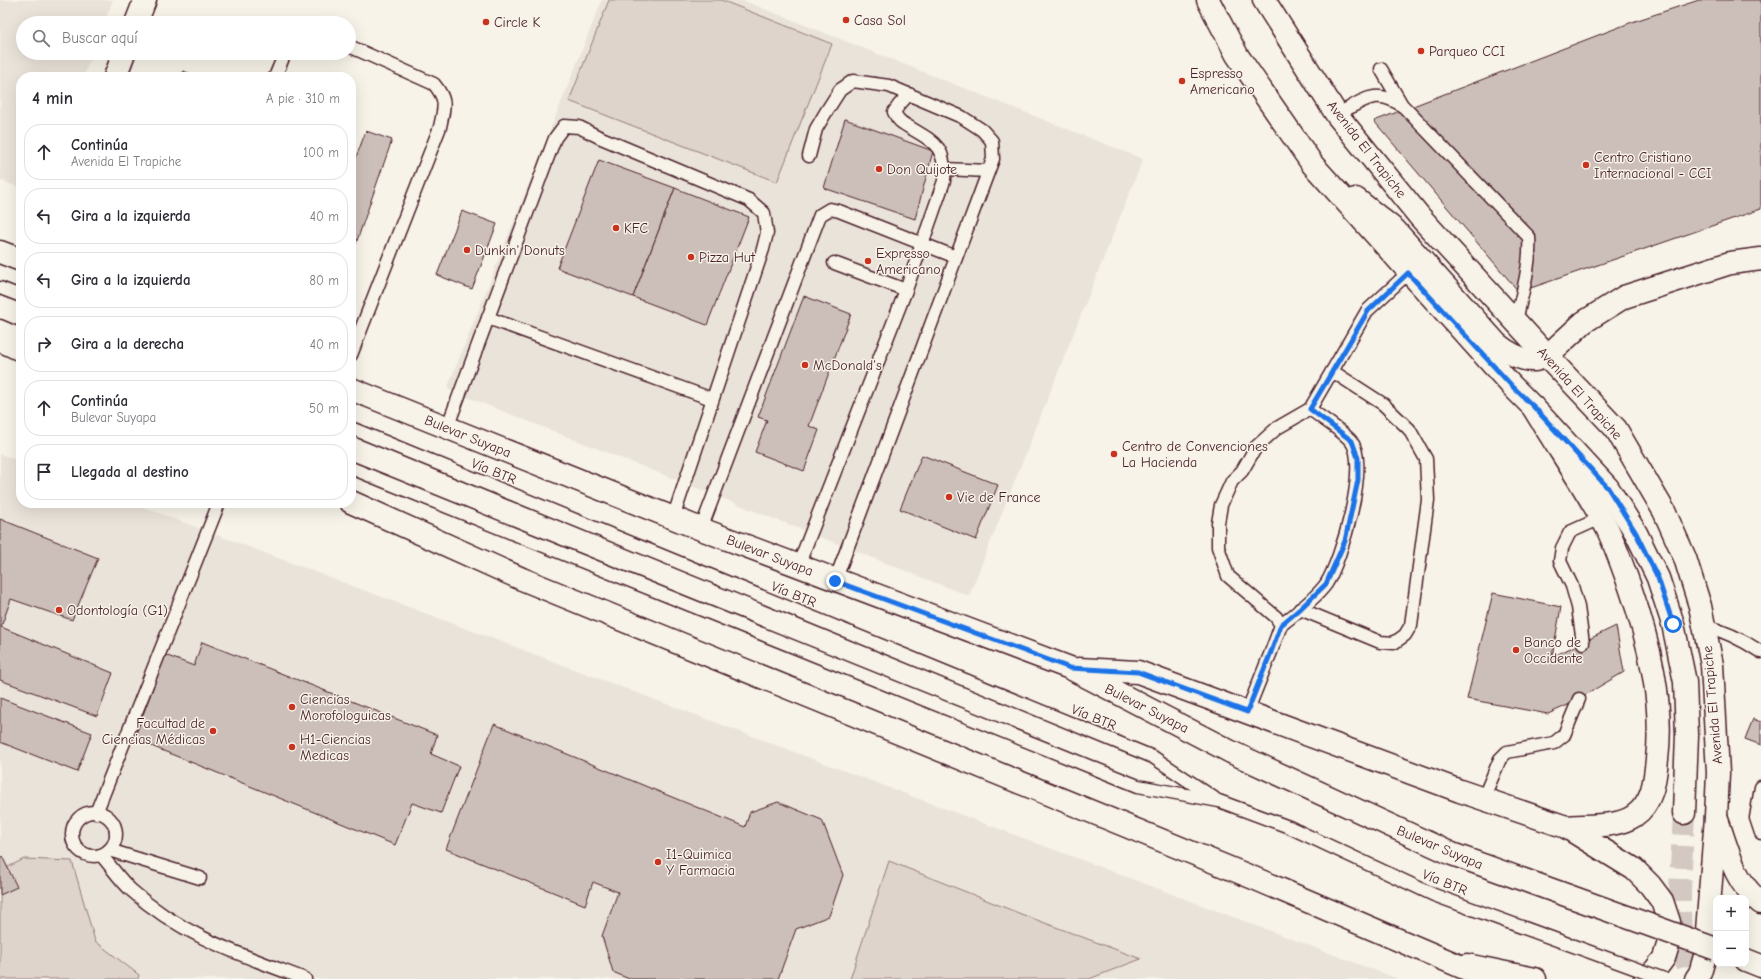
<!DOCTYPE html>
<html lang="es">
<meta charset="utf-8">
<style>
body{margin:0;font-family:"Comic Neue",sans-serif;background:#f2f2f3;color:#2b2b33}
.controls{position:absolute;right:12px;bottom:12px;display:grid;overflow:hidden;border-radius:8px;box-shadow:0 4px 16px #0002}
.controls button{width:36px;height:36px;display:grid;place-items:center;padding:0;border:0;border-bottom:1px solid #e1e1e2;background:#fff;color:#2b2b33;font:20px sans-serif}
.stop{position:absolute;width:12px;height:12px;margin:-9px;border:3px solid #1a73e8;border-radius:50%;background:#fff}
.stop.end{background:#1a73e8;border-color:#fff;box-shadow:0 1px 4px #0008}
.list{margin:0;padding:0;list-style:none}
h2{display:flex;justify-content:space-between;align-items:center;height:52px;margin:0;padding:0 16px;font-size:17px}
h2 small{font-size:13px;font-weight:400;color:#7c7c81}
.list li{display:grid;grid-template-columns:26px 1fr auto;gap:12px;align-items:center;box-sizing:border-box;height:56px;margin:0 8px 8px;padding:0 8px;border:1px solid #e1e1e2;border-radius:16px}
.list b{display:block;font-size:15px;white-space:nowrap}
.list p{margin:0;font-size:13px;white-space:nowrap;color:#7c7c81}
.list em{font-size:13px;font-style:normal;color:#7c7c81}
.icon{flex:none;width:22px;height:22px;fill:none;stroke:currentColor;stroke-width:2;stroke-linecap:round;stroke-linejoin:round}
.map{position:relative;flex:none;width:1761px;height:979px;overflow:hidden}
.search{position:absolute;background:#fff;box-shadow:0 4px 16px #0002;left:16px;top:16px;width:340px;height:44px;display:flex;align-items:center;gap:10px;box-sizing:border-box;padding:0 14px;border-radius:22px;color:#7c7c81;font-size:15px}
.panel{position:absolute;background:#fff;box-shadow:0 4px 16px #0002;left:16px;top:72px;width:340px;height:436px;border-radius:16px}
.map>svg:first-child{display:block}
</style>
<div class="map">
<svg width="1761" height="979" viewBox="0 0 1761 979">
<rect width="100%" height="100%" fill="#f7f3e8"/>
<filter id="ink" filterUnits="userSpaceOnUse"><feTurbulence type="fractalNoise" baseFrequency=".025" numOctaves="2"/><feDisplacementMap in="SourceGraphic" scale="8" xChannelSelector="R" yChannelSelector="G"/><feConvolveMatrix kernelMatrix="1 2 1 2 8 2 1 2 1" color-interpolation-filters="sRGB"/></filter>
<g filter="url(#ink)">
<g fill="#eae3da">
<path d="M0,0H113L104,23H23V53H93L83,77H21V188L0,180Z"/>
<path d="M602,0H742L1143,159L969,596L447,389Z"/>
<path d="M0,454L21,462V503H132L1398,979H0Z"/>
</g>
<g fill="#ded4cc" stroke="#947a7c">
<path d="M609,0H721L832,44L777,182L569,101Z"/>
<path d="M24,859L72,861L95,941L139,975L138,979H0V871Z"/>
<path d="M889,861L1021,914L1141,959L1089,979H850Z"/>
</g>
<g fill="#ccbfb9" stroke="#4a1f2b">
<path d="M1699,0H1761V209L1519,292L1374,121L1635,21Z"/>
<path d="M183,71L200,77H180Z"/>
<path d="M845,119L933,151L915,219L824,188Z"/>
<path d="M366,131L392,140L351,258V165H353Z"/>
<path d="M599,160L675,188L633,297L557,268Z"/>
<path d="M675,188L749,217L707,325L633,297Z"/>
<path d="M462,211L497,224L472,289L437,275Z"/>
<path d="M804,296L851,314L809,426L819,430L804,471L755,452L767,420L758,417Z"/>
<path d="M922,455L998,485L976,540L900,509Z"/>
<path d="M0,519L98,558L72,620L11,599L1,627L113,673L97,716L0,680Z"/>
<path d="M1493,593L1561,607L1552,657L1616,626L1624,672L1568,705L1548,714L1467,699Z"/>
<path d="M202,642L437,735L431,754L459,766L441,813L412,803L395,845L134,739L165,655L194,666Z"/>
<path d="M0,698L92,733L77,772L0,742Z"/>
<path d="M1753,719L1761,722V745L1745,739Z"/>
<path d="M494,724L745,827L750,812L778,802L822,820L843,875L829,916L796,929L778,979H629L613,972L602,936L618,892L593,882L585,905L446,849Z"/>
<path d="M2,856L17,887L0,895V858Z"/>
</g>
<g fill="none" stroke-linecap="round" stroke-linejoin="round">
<path stroke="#d4c9c2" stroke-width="22" stroke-dasharray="22 11" stroke-linecap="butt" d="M1684,813C1682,864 1673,932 1691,979"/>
<g stroke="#4a1f2b" stroke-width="15">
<g id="service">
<path d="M349,46L434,84C448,101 444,107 440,127L351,355"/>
<path d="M1381,69L1402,105"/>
<path d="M275,77L285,53"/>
<path d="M1337,115C1364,100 1376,87 1404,107L1529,237C1531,265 1522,294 1516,321"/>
<path d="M809,156L816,129L826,112L840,90L853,81L889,86L962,117L982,130L992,141L993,159L835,581"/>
<path d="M945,169L988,171"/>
<path d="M834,263L906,290"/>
<path d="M0,288L21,296"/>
<path d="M488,318L712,399"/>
<path d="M0,326L21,335"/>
<path d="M351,428L1153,757L1214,798"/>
<path d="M447,428L555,138L564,126L579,127L599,137L749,200L764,213L767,233L763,249L673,518"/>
<path d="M351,468L1138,786L1219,801L1289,827"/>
<path d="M701,529L820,215L830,209L839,211L956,257"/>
<path d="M798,566L906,290L944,181C946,147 936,143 909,127C902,123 898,121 894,112L899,105L909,94"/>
<path d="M1300,609L1380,642L1394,643L1405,635L1411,625L1428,500L1426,459L1409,429L1383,404L1332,371"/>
<path d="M1281,625C1294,615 1316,598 1326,584C1341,561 1370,464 1351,441C1344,432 1320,417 1310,409"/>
<path d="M1704,626C1726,631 1743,640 1761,652"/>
<path d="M1583,643L1578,607L1572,586L1560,561L1562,548L1570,532L1601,518"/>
<path d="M1247,712L1271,652L1281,625L1276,617L1228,576L1218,547V523L1221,505L1232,481L1242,471L1256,447L1277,428L1310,409L1367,311L1408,273"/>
<path d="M1761,787L1756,818L1761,833"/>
<path d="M1483,799L1500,759L1507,752L1554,743L1564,735L1579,699"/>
<circle cx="94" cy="834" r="22"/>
<path d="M96,813L219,503"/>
<path d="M109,850L200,878"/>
<path d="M101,855C111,866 120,880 131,890C182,936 242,955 305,979"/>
</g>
</g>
<g stroke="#4a1f2b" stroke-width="25">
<g id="minor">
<path d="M136,23L145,0"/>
<path d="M115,77L124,53"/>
<path d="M1547,356L1584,322L1624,297L1730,263L1761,259"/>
</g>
</g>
<g stroke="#4a1f2b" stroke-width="25">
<g id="secondary">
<path d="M1208,0L1237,55L1313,165L1512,386L1533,407L1608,488L1636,533L1658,578L1673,624L1685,682L1687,735L1684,813"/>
<path d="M1264,0L1337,115L1420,217L1547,356L1616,429L1664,511L1685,558L1700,606L1712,665L1718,773L1716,817L1705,956L1700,973L1696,979"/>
<path d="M1356,199L1395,230L1497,344C1507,352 1521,361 1535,360C1538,360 1543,357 1547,356"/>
<path d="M1467,965L1535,979"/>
</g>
</g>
<g stroke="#4a1f2b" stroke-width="25">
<g id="primary">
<path d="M0,252L21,260"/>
<path d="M0,340L21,350"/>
<path d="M351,389L701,529L1070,668L1231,752"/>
<path d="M1533,407C1557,447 1585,487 1607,528C1616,547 1623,568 1630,587C1649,642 1664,702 1657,759C1655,780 1653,803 1634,816C1616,828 1587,825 1566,827"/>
<path d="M351,502L522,579L1256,879L1490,979"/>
<path d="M1078,669L1138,672L1460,791L1566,827L1634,869L1650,885L1662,901L1669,922V942L1664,958L1655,970L1645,979"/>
<path d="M1716,817C1728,849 1733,881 1761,903"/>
<path d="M1746,960L1761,966"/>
</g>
</g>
<use href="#service" stroke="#f7f3e8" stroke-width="12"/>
<use href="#minor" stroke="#f7f3e8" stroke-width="22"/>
<use href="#secondary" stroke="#f7f3e8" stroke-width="22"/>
<use href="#primary" stroke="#f7f3e8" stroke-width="22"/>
<g stroke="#4a1f2b" stroke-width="15" stroke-linecap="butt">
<path id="service-bridge" d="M1289,827L1434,895L1664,979"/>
</g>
<g stroke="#4a1f2b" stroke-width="25" stroke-linecap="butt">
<path id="primary-bridge" d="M1231,752L1452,854L1716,949"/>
</g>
<use href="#service-bridge" stroke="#f7f3e8" stroke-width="12"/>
<use href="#primary-bridge" stroke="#f7f3e8" stroke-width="22"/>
</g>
</g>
<g fill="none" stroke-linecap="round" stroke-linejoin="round" filter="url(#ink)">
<path stroke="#1a73e8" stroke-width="5" d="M835,581L1070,668L1138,672L1247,712L1271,652L1281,625L1300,609L1326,584L1345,541L1358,480V458L1352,441L1310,409L1368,311L1408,273L1512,386L1533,406L1608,488L1636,533L1658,578L1673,624"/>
</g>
<g fill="#c8321e" stroke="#f7f3e8" stroke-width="1.5">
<circle cx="846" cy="20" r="4"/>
<circle cx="486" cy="22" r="4"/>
<circle cx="1421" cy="51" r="4"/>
<circle cx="1182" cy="81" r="4"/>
<circle cx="1586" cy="165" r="4"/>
<circle cx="879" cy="169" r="4"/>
<circle cx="616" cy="228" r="4"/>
<circle cx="467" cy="250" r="4"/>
<circle cx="691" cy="257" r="4"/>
<circle cx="868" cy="261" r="4"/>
<circle cx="805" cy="365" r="4"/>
<circle cx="1114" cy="454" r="4"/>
<circle cx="949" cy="497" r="4"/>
<circle cx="59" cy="610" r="4"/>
<circle cx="1516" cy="650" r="4"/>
<circle cx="292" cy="707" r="4"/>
<circle cx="213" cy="731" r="4"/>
<circle cx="292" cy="747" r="4"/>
<circle cx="658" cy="862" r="4"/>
</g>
<g text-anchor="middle" stroke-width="3" stroke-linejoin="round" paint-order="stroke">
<g font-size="14" fill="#4a1f2b" stroke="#f7f3e8" text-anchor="start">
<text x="854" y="25">Casa Sol</text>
<text x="494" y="27">Circle K</text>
<text x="1429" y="56">Parqueo CCI</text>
<text x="1190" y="78">Espresso<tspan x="1190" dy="16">Americano</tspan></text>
<text x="1594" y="162">Centro Cristiano<tspan x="1594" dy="16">Internacional - CCI</tspan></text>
<text x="887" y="174">Don Quijote</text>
<text x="624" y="233">KFC</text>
<text x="475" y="255">Dunkin' Donuts</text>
<text x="876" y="258">Expresso<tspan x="876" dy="16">Americano</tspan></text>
<text x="699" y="262">Pizza Hut</text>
<text x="813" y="370">McDonald's</text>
<text x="1122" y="451">Centro de Convenciones<tspan x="1122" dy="16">La Hacienda</tspan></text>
<text x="957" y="502">Vie de France</text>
<text x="67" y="615">Odontología (G1)</text>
<text x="1524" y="647">Banco de<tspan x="1524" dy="16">Occidente</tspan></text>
<text x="300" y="704">Ciencias<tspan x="300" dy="16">Morofologuicas</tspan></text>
<text x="205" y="728" text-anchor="end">Facultad de<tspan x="205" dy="16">Ciencias Médicas</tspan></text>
<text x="300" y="744">H1-Ciencias<tspan x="300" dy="16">Medicas</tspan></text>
<text x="666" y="859">I1-Quimica<tspan x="666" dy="16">Y Farmacia</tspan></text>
</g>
<g font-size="14" fill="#4a1f2b" stroke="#f7f3e8">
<text transform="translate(1367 149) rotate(52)" y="5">Avenida El Trapiche</text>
<text transform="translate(1580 393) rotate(48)" y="5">Avenida El Trapiche</text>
<text transform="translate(468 436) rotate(22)" y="5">Bulevar Suyapa</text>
<text transform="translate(494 471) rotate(22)" y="5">Vía BTR</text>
<text transform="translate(770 555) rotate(21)" y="5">Bulevar Suyapa</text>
<text transform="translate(794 594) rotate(22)" y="5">Vía BTR</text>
<text transform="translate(1712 705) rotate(-95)" y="5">Avenida El Trapiche</text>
<text transform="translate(1147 708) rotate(27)" y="5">Bulevar Suyapa</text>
<text transform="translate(1094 717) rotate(22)" y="5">Vía BTR</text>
<text transform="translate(1440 847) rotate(23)" y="5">Bulevar Suyapa</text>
<text transform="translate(1445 882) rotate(22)" y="5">Vía BTR</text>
</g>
</g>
</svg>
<div class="controls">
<button>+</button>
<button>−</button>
</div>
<div class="stop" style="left:1673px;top:624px"></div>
<div class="stop end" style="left:835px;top:581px"></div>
<div class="search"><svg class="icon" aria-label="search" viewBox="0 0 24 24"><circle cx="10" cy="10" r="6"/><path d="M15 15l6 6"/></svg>Buscar aquí</div>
<section class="panel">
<h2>4 min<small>A pie · 310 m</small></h2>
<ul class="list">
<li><svg class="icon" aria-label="ahead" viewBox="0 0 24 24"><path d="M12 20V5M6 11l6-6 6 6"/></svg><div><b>Continúa</b><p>Avenida El Trapiche</p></div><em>100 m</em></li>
<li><svg class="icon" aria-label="left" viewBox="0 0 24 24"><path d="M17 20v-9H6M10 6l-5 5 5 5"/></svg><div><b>Gira a la izquierda</b></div><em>40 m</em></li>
<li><svg class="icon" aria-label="left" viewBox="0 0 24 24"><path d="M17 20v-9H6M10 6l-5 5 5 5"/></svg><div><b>Gira a la izquierda</b></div><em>80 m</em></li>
<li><svg class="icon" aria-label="right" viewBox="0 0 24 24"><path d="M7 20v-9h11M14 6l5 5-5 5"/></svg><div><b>Gira a la derecha</b></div><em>40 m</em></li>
<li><svg class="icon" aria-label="ahead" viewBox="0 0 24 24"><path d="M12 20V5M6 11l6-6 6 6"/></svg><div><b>Continúa</b><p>Bulevar Suyapa</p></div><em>50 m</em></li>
<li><svg class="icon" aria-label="arrive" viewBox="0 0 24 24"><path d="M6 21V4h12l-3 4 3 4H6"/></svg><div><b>Llegada al destino</b></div></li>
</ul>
</section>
</div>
